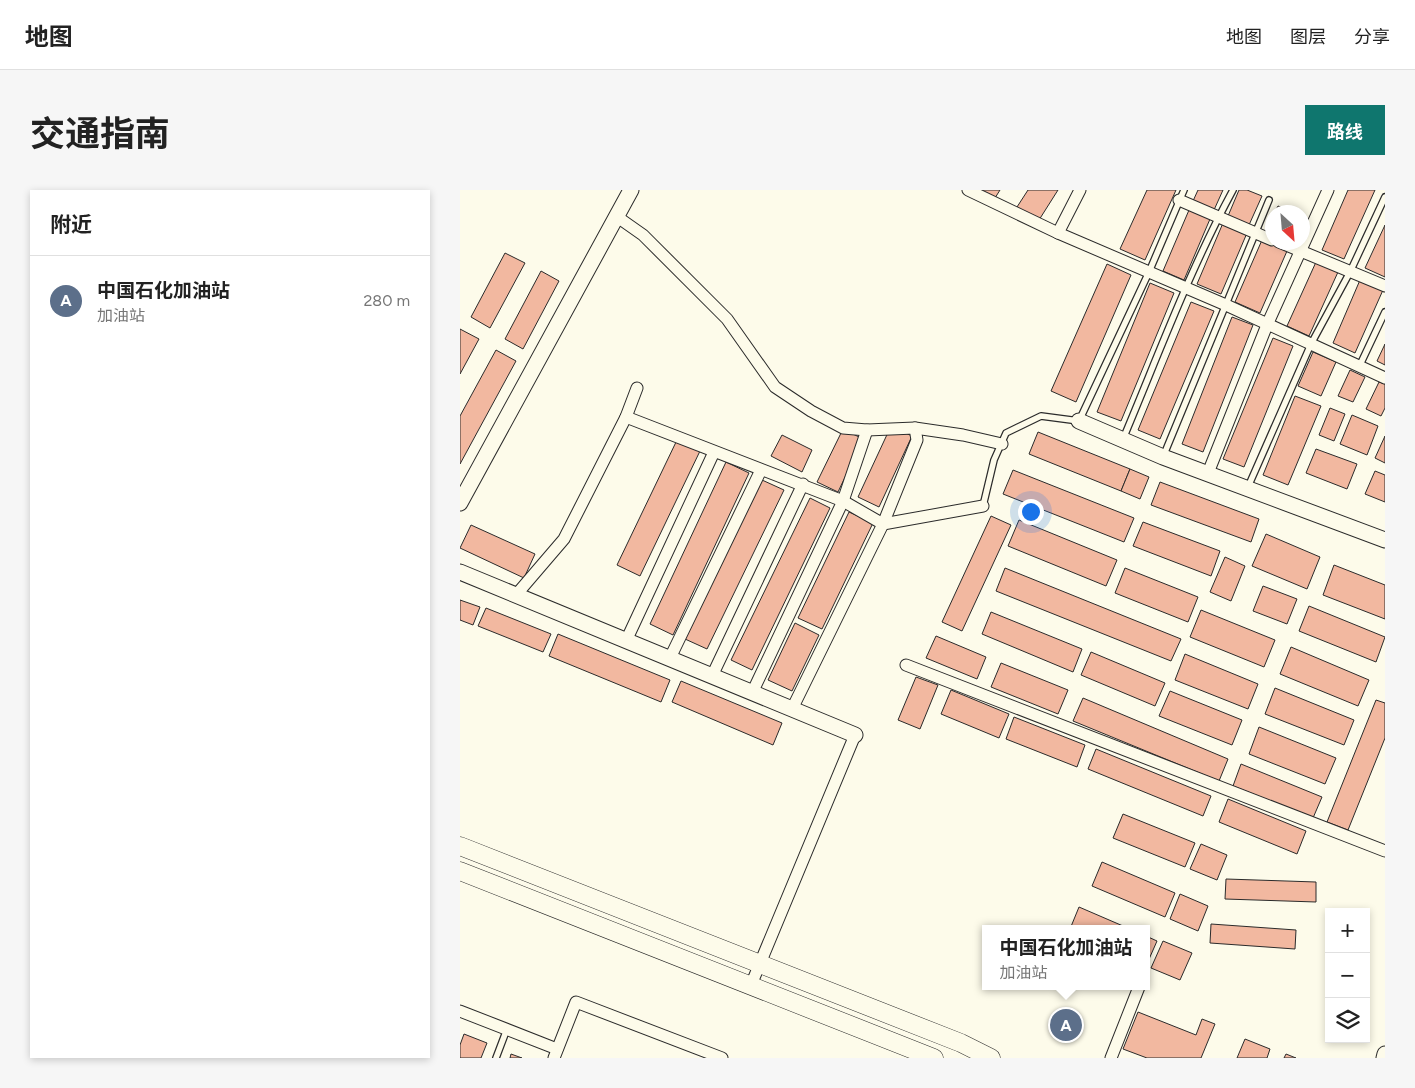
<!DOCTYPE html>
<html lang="zh">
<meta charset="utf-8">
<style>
body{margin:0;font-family:Figtree,"Noto Sans SC",sans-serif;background:#f6f6f6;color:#222}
.controls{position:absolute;right:15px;bottom:15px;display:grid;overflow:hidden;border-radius:0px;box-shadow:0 2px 8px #0003}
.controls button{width:45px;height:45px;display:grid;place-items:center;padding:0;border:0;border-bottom:1px solid #e0e0e0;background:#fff;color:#222;font:25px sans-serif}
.compass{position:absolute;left:805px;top:15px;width:45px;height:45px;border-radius:50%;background:#fff;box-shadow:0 2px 8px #0003;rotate:154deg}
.you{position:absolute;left:570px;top:321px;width:18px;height:18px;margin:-12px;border:4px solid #fff;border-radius:50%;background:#1a73e8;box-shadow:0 0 0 8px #1a73e833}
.badge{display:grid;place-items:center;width:32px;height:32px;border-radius:50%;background:#0f766e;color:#fff;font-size:16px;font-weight:700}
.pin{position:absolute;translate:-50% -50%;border:2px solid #fff;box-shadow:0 1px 5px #0006}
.popup{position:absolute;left:522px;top:735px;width:168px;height:65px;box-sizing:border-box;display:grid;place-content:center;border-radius:0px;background:#fff;filter:drop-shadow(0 1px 4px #0005);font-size:16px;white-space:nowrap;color:#767676}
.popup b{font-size:19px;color:#222}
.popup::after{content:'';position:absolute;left:50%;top:100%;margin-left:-10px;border:10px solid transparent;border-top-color:#fff}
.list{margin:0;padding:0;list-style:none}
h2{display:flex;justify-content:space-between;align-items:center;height:65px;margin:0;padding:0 20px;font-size:21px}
h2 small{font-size:16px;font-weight:400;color:#767676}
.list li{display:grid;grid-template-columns:32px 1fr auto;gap:15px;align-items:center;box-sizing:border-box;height:90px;padding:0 20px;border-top:1px solid #e0e0e0}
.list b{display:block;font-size:19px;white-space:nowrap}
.list p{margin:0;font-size:16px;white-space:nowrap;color:#767676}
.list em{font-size:16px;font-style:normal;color:#767676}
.icon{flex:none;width:28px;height:28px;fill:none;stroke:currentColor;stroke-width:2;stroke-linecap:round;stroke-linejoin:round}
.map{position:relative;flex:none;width:925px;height:868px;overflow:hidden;border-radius:0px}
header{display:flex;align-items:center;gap:30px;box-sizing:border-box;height:70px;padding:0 25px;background:#fff;border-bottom:1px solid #e0e0e0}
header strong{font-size:24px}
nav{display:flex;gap:28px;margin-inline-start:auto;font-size:18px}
.intro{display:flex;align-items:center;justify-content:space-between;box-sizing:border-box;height:120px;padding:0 30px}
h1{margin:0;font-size:35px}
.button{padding:12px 22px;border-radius:0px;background:#0f766e;color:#fff;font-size:18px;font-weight:700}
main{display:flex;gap:30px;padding:0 30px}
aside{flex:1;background:#fff;border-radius:0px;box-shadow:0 2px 8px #0003}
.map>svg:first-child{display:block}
</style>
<header>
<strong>地图</strong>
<nav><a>地图</a><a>图层</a><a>分享</a></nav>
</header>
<div class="intro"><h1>交通指南</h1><a class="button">路线</a></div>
<main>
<aside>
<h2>附近<small></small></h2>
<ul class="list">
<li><span class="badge" style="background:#5c6f8a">A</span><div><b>中国石化加油站</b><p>加油站</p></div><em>280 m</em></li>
</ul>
</aside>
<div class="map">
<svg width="925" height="868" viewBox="0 0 925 868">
<rect width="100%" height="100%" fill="#fdfbea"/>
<g fill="#f2b8a0" stroke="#2b2b2b">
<path d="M521,0H540L535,8Z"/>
<path d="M568,0H598L579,30L557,17Z"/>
<path d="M687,0H716L685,70L660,59Z"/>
<path d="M738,0H763L754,20L733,11Z"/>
<path d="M779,0H787L802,6L789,35L768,26Z"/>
<path d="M888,0H915L884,69L862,60Z"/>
<path d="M818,16L833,22H815Z"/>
<path d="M729,20L750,29L724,90L703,81Z"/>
<path d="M812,28V41L808,39Z"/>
<path d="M763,33L787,43L761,104L737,94Z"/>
<path d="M925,35V87L905,78Z"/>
<path d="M802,50L827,61L800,123L775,112Z"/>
<path d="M45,63L65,73L30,138L11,127Z"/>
<path d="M856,72L878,82L849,146L827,136Z"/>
<path d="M647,74L671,85L616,212L591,201Z"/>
<path d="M81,81L99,91L63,159L45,149Z"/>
<path d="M900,90L923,100L895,163L873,153Z"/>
<path d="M690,93L714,103L661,231L637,222Z"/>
<path d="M731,112L754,121L700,249L678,240Z"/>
<path d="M772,127L793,135L743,262L722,254Z"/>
<path d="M0,139L19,149L0,184Z"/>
<path d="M813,148L833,156L784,277L763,269Z"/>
<path d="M925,154V175L917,171Z"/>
<path d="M36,160L56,171L0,274V226Z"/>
<path d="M853,162L876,172L861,206L838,196Z"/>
<path d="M890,180L905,187L893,212L878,206Z"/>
<path d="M919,192L925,194V218L921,226L906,219Z"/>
<path d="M835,206L861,216L828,295L803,285Z"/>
<path d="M870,218L885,224L874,251L859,245Z"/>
<path d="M892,225L918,236L907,265L880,254Z"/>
<path d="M431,236L452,246L419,317L398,307Z"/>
<path d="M383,239L403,249L378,302L357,292Z"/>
<path d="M578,242L670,279L661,301L569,264Z"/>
<path d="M322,245L352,260L342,282L311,266Z"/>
<path d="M925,246V273L915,268Z"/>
<path d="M217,250L240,261L180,386L157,375Z"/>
<path d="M856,259L897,274L887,299L846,283Z"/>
<path d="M266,272L289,283L213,445L190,434Z"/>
<path d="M670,279L689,287L680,309L661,301Z"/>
<path d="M553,280L674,328L664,352L543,304Z"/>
<path d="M915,281L925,285V312L905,304Z"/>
<path d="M302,290L324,300L247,459L225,449Z"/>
<path d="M700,292L799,329L791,352L691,315Z"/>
<path d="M350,308L370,318L292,480L271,470Z"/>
<path d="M389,322L413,333L362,439L338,428Z"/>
<path d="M531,326L551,335L502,441L482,432Z"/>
<path d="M559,330L657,370L646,396L548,356Z"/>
<path d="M683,332L760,361L751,386L673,356Z"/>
<path d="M11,335L75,364L64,388L0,358Z"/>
<path d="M806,344L860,367L847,399L792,376Z"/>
<path d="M765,367L785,376L771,411L750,402Z"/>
<path d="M874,375L925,395V429L863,405Z"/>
<path d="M545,378L721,449L711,471L536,401Z"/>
<path d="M665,378L738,407L728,432L655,403Z"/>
<path d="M803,396L837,409L827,434L793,421Z"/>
<path d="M0,410L20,417L13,435L0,430Z"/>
<path d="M849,416L925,447L916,472L839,441Z"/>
<path d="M26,418L91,444L83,462L18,436Z"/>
<path d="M741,420L815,450L804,477L730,447Z"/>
<path d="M531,422L622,459L613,482L522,444Z"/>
<path d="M335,433L359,445L332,501L308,490Z"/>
<path d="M98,444L210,490L201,512L89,466Z"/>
<path d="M476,446L526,467L517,489L466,468Z"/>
<path d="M831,457L909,490L898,516L820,484Z"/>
<path d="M631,462L705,493L695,516L621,485Z"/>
<path d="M725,464L798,494L788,519L715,490Z"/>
<path d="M541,473L608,500L598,524L531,497Z"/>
<path d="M456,487L478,495L460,539L438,530Z"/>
<path d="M221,491L322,533L313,555L212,512Z"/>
<path d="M815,498L894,530L884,555L805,524Z"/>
<path d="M491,500L549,524L539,548L481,524Z"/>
<path d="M710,501L782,530L772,555L699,526Z"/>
<path d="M623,508L768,569L759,591L613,531Z"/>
<path d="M916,510L925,513V548L888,640L867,632Z"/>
<path d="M554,527L625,555L617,577L546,549Z"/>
<path d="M799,537L876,568L865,594L789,564Z"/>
<path d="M636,559L751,606L743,626L628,579Z"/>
<path d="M781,574L862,607L853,628L773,596Z"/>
<path d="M768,609L846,641L837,664L759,632Z"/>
<path d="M663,624L735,653L725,677L653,648Z"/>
<path d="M741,654L767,665L757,690L730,679Z"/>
<path d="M642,672L715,703L705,727L632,696Z"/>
<path d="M766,689L856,692V712L765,709Z"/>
<path d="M720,704L748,716L738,741L710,729Z"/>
<path d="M619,717L670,739H610Z"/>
<path d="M751,734L836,740L835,759L750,753Z"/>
<path d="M686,746L697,751L686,776Z"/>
<path d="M703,751L732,763L720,790L691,778Z"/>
<path d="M678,822L736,845L742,829L755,834L741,868H687L663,859Z"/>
<path d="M4,844L27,853L21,868H0V855Z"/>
<path d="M785,849L810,859L807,868H777Z"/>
<path d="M51,864L62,868H50Z"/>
<path d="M826,864L836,868H824Z"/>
</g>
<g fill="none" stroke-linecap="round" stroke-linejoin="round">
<g stroke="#2b2b2b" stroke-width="8">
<g id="lane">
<path d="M899,177L925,122"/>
<path d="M663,249C698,166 730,79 773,0"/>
<path d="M703,267L809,10"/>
<path d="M788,297L851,154L890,82L925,7"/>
<path d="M523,316L534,270L546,243L581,226L619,231L689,82L724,0"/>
<path d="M36,868L47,839"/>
</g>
</g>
<g stroke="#2b2b2b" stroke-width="13">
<g id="street">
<path d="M508,0L598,43L766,115L925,188"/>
<path d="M719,10L812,50"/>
<path d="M156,26L183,45L267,129L315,197L351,221L383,238L407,240L455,238L503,245L542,254"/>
<path d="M598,43L620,0"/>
<path d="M819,52L925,96"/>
<path d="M166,227L383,311L423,334L523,316"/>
<path d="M748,283L807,135L868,0"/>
<path d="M56,405L104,349L166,227L177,198"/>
<path d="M166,451L254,262"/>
<path d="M210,468L301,280"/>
<path d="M446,475L925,661"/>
<path d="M252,486L343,294"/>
<path d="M292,503L383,311L407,240"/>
<path d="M332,519L423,334L457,250L455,238"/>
<path d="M291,795L395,545"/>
<path d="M0,821L97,859"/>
<path d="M94,868L116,812L262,868"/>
<path d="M651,868L679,797"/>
</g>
</g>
<g stroke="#2b2b2b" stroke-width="17">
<g id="secondary">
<path d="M619,231L703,267L925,350"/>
<path d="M0,313L171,0"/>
<path d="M0,382L395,545"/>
<path d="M924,868L925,864"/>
</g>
</g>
<g stroke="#2b2b2b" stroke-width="19">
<g id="primary">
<path d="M0,656L501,853L531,868"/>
<path d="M0,681L474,868"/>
</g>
</g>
<use href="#lane" stroke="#fdfbea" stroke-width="5.5"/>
<use href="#street" stroke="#fdfbea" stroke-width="11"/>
<use href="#secondary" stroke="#fdfbea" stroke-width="15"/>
<use href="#primary" stroke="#fdfbea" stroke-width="18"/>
</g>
</svg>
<div class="controls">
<button>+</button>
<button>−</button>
<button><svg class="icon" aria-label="layers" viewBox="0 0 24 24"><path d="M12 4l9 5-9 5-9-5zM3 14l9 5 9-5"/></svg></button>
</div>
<svg class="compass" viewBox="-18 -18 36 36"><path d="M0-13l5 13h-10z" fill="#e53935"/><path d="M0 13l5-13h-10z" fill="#767676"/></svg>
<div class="you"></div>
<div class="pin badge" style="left:606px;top:835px;background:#5c6f8a">A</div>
<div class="popup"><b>中国石化加油站</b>加油站</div>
</div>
</main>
